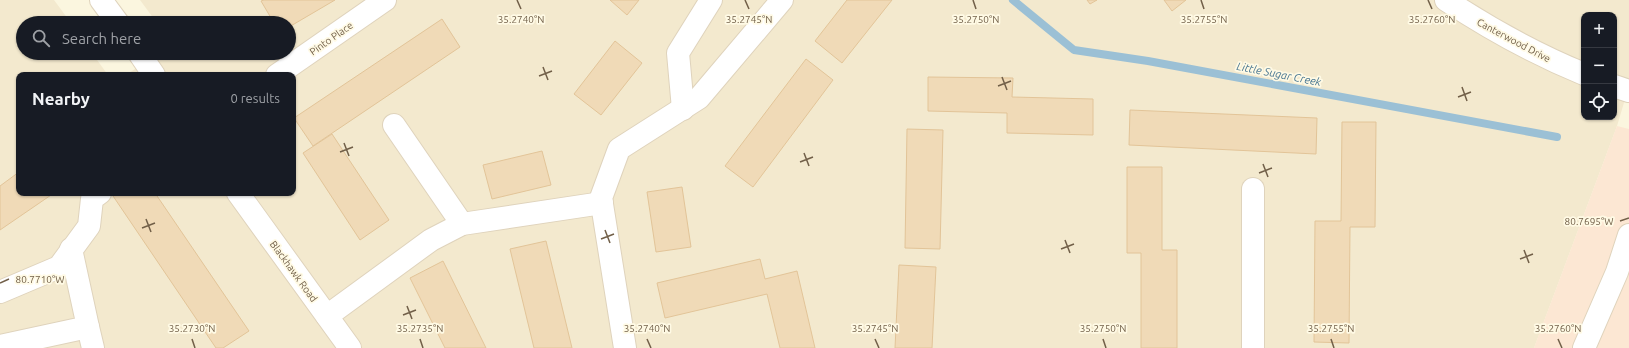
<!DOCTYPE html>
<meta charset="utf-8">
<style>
body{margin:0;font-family:Ubuntu,sans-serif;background:#242831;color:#f1f3f6}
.controls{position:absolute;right:12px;top:12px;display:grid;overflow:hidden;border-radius:8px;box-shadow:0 1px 3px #0004}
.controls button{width:36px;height:36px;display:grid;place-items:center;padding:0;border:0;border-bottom:1px solid #363941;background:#171b24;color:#f1f3f6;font:20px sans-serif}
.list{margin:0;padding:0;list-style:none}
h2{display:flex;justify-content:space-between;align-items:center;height:52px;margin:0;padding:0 16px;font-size:17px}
h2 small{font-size:13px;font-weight:400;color:#9ea1a6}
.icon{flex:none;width:22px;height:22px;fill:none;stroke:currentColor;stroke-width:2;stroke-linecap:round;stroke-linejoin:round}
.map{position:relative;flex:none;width:1629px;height:348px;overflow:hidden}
.search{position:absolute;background:#171b24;box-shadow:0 1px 3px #0004;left:16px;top:16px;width:280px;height:44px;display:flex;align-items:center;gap:10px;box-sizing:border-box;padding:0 14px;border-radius:22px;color:#9ea1a6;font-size:15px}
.panel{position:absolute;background:#171b24;box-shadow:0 1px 3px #0004;left:16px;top:72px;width:280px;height:124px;border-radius:8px}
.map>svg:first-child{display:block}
</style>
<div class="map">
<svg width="1629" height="348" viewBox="0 0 1629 348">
<rect width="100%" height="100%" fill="#fbf6df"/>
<path fill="#f3e9ce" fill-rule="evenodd" d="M0,0H54L71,23H23V53H92L108,75H19V193H293V75H126L159,53H289V23H157L140,0H1629V86L1617,126L1534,348H0ZM1584,15H1614V117H1584Z"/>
<path fill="#fce7d3" d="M1617,126L1629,129V348H1534Z"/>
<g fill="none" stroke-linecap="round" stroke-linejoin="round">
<path stroke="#9bc0d5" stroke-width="8" d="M1013,0L1074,50L1148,61L1557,137"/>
</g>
<g fill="#f0dab7" stroke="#e2c498">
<path d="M264,0H335L289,27V23H274L261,1Z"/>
<path d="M610,0H639L627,15Z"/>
<path d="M847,0H892L842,63L815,41Z"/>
<path d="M1087,0H1097L1090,4Z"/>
<path d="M1164,0H1186L1172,11Z"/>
<path d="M442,19L460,47L313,146L294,118Z"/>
<path d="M615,41L642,63L601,115L574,94Z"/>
<path d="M806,59L833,80L753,187L725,166Z"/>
<path d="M928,77L1013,78L1012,97L1093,99V135L1007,133V113L928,111Z"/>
<path d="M1130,110L1317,118L1316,154L1129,145Z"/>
<path d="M1342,122H1376L1375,227H1350L1349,343L1314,342L1315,221H1341Z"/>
<path d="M907,129L943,130L940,249L905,248Z"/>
<path d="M332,134L389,220L360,240L303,153Z"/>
<path d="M542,151L551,185L492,199L483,165Z"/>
<path d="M1127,167H1162V250H1177V348H1141V253H1127Z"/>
<path d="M19,172V193H54L0,230V186Z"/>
<path d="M682,187L691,247L656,252L647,192Z"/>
<path d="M111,193H155L249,331L223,348H216Z"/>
<path d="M546,241L572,348H534L510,249Z"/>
<path d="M760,259L765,279L797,271L815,348H780L767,294L665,318L657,283Z"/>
<path d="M443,261L486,348H445L410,278Z"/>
<path d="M899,265L936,267L932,348H895Z"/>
</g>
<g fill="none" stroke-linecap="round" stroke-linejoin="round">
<g stroke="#dfd3bc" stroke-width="24">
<g id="minor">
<path d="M101,0L118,23"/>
<path d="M1446,0C1490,29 1535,54 1584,74"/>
<path d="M139,53L154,75"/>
<path d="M277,75L385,0"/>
<path d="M1614,86L1629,91"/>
<path d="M683,109L678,53L711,0"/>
<path d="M394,125L462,224"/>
<path d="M1253,189V348"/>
<path d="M238,193L350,348"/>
<path d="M0,292L59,267L89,226L92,199L100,193"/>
<path d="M327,316L431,240L462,224L602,203"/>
<path d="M88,327L93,348"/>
<path d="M0,346L88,327L71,249"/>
<path d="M625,348L601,198L619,149L699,98L782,0"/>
<path d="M1584,348L1617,272L1629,235"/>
</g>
</g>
<use href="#minor" stroke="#fff" stroke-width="22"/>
</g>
<path fill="none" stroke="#715f48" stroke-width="1.5" d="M517,0L521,9M745,0L749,9M973,0L976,9M1201,0L1204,9M1428,0L1432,9M543,67L548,80M539,76L552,71M1002,77L1007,90M998,86L1011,81M1462,87L1467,101M1458,97L1471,92M344,143L349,156M340,152L353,147M804,153L809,166M800,162L813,157M1263,164L1268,177M1259,173L1272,168M146,219L151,232M1620,221L1629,218M142,228L155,223M605,230L610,243M601,239L614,234M1065,240L1070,253M1061,249L1074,244M1524,250L1529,263M1520,259L1533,254M0,283L9,279M407,306L412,319M403,315L416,310M192,339L195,348M420,339L423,348M647,339L651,348M875,339L879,348M1103,339L1106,348M1331,339L1334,348M1558,339L1562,348"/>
<g text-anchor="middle" stroke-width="3.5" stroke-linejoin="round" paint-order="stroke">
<g font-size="10" fill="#715f48" stroke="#fffae5">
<text transform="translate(331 38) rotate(-35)" y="4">Pinto Place</text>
<text transform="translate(1514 40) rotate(28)" y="4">Canterwood Drive</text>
<text transform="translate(294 271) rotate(54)" y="4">Blackhawk Road</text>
</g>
<g font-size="11" font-style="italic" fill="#487691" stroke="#fffae5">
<text transform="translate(1279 74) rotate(11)" y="4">Little Sugar Creek</text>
</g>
</g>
<g font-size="10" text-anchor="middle" fill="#715f48" stroke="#fffae5" stroke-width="3.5" stroke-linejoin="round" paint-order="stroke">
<text x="521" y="23">35.2740°N</text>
<text x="749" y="23">35.2745°N</text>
<text x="976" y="23">35.2750°N</text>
<text x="1204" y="23">35.2755°N</text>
<text x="1432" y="23">35.2760°N</text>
<text x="1589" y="225">80.7695°W</text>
<text x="40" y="283">80.7710°W</text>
<text x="192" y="332">35.2730°N</text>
<text x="420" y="332">35.2735°N</text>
<text x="647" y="332">35.2740°N</text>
<text x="875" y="332">35.2745°N</text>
<text x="1103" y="332">35.2750°N</text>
<text x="1331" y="332">35.2755°N</text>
<text x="1558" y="332">35.2760°N</text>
</g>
</svg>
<div class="controls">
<button>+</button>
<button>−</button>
<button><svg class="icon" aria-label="locate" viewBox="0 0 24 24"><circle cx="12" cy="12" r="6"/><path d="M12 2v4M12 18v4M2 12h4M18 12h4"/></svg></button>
</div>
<div class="search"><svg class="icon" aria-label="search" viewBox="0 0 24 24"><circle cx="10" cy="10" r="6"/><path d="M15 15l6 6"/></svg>Search here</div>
<section class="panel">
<h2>Nearby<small>0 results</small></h2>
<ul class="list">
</ul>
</section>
</div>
